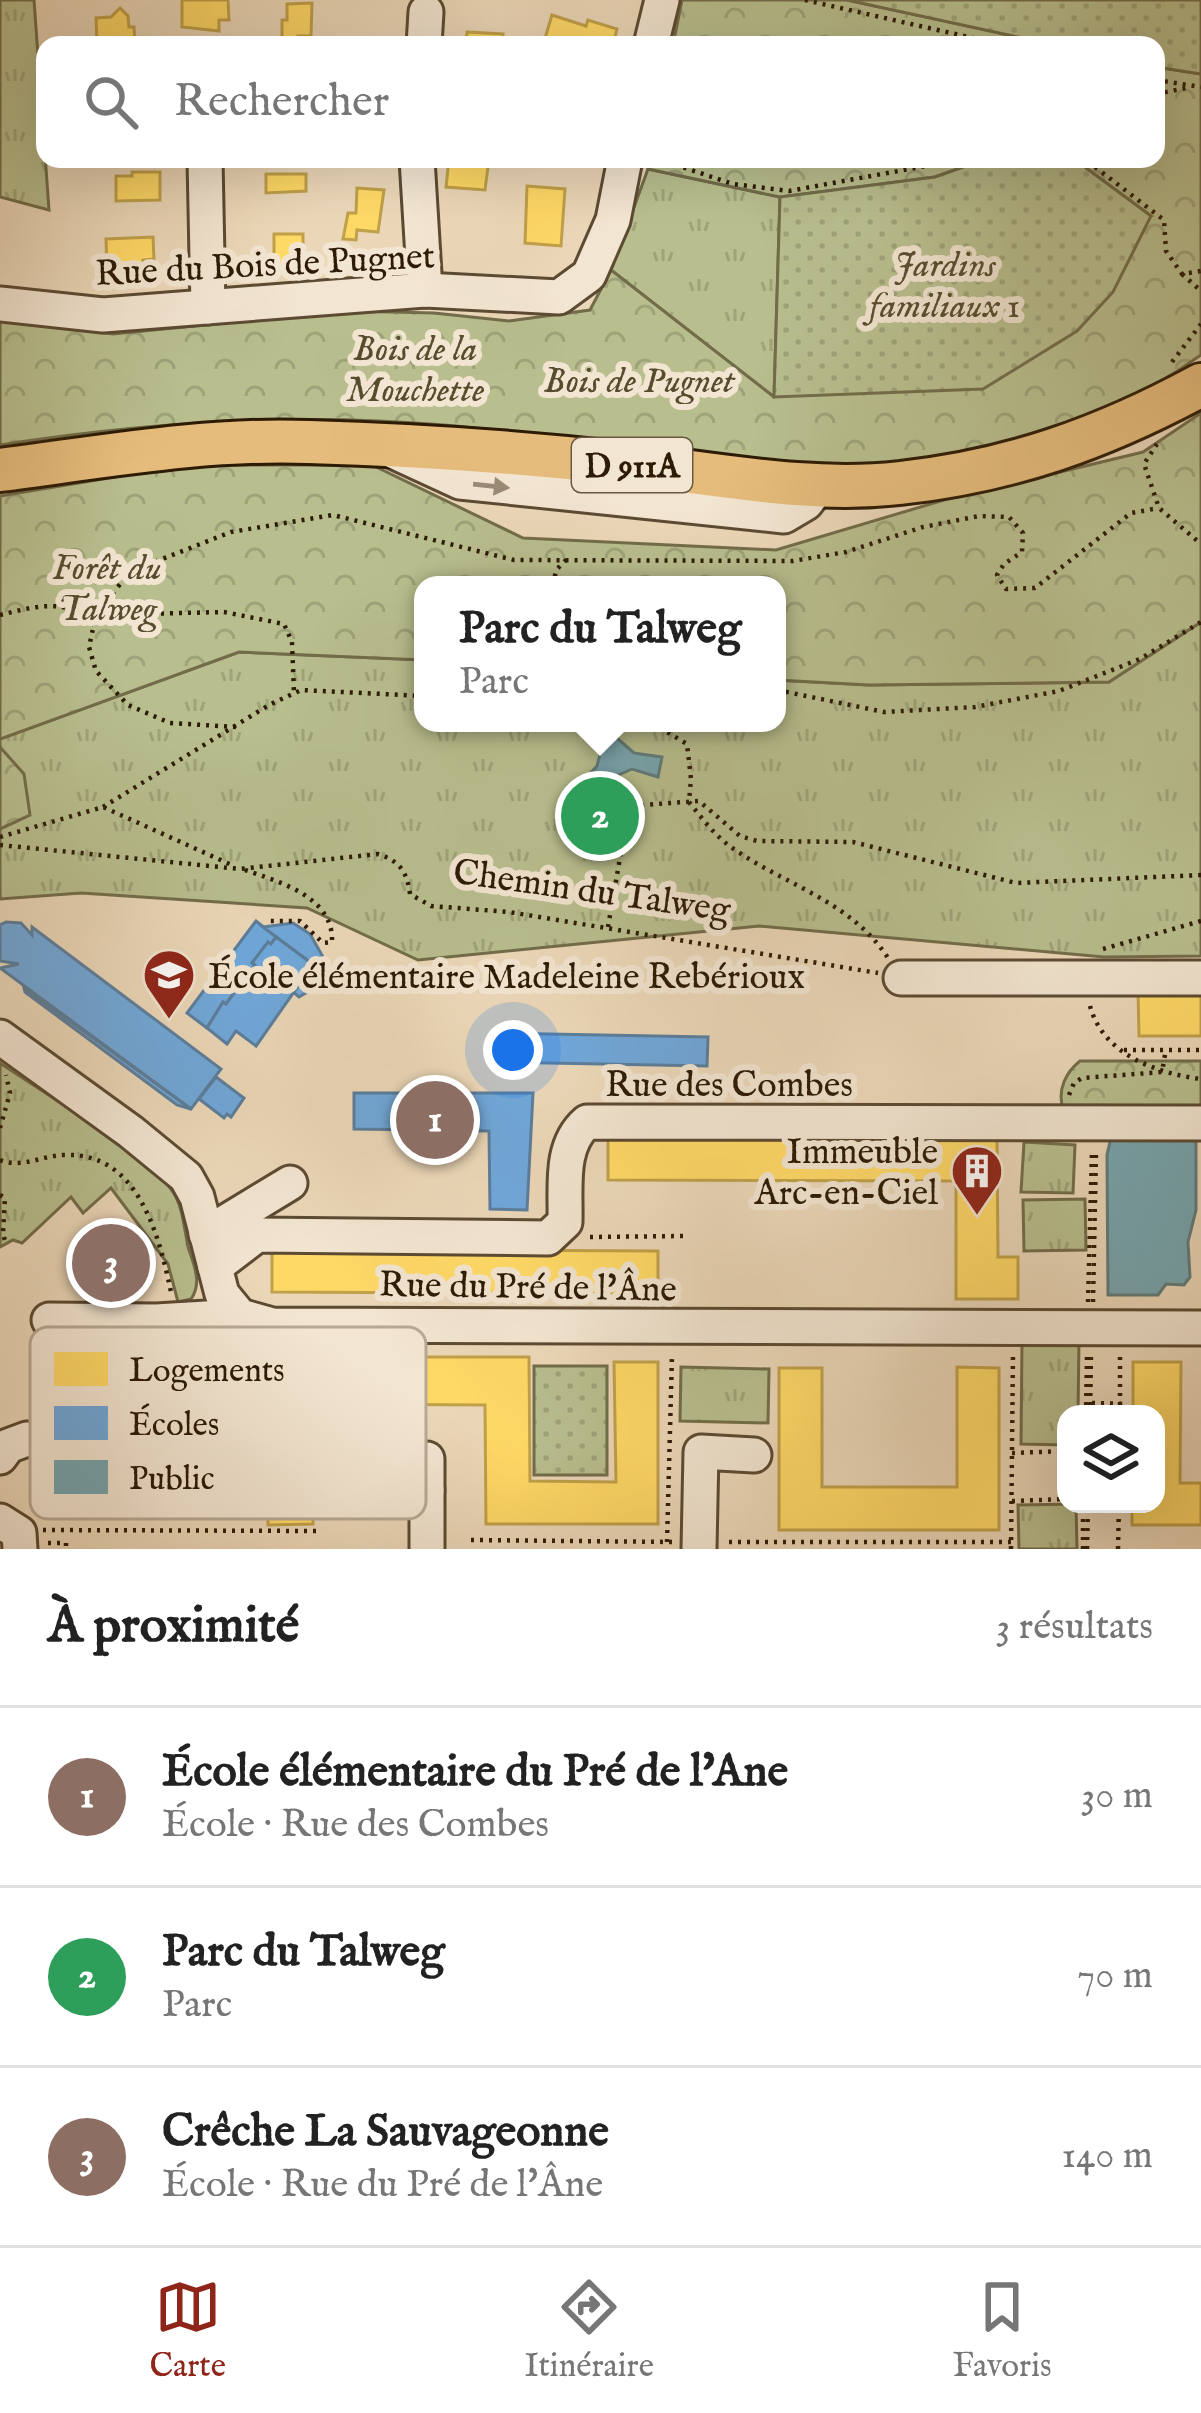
<!DOCTYPE html>
<html lang="fr">
<meta charset="utf-8">
<style>
body{margin:0;font-family:"IM FELL English",serif;background:#f2f2f2;color:#222}
.controls{position:absolute;right:36px;bottom:36px;display:grid;overflow:hidden;border-radius:24px;box-shadow:0 12px 48px #0002}
.controls button{width:108px;height:108px;display:grid;place-items:center;padding:0;border:0;border-bottom:3px solid #e0e0e0;background:#fff;color:#222;font:60px sans-serif}
.you{position:absolute;left:513px;top:1050px;width:42px;height:42px;margin:-30px;border:9px solid #fff;border-radius:50%;background:#1a73e8;box-shadow:0 0 0 18px #1a73e833}
.badge{display:grid;place-items:center;width:78px;height:78px;border-radius:50%;background:#8f2418;color:#fff;font-size:39px;font-weight:700}
.pin{position:absolute;translate:-50% -50%;border:6px solid #fff;box-shadow:0 3px 12px #0006}
.popup{position:absolute;left:414px;top:576px;width:372px;height:156px;box-sizing:border-box;display:grid;place-content:center;border-radius:24px;background:#fff;filter:drop-shadow(0 3px 9px #0005);font-size:39px;white-space:nowrap;color:#767676}
.popup b{font-size:45px;color:#222}
.popup::after{content:'';position:absolute;left:50%;top:100%;margin-left:-24px;border:24px solid transparent;border-top-color:#fff}
.list{margin:0;padding:0;list-style:none}
h2{display:flex;justify-content:space-between;align-items:center;height:156px;margin:0;padding:0 48px;font-size:51px}
h2 small{font-size:39px;font-weight:400;color:#767676}
.list li{display:grid;grid-template-columns:78px 1fr auto;gap:36px;align-items:center;box-sizing:border-box;height:180px;padding:0 48px;border-top:3px solid #e0e0e0}
.list b{display:block;font-size:45px;white-space:nowrap}
.list p{margin:0;font-size:39px;white-space:nowrap;color:#767676}
.list em{font-size:39px;font-style:normal;color:#767676}
.icon{flex:none;width:66px;height:66px;fill:none;stroke:currentColor;stroke-width:2;stroke-linecap:round;stroke-linejoin:round}
.map{position:relative;flex:none;width:1201px;height:1549px;overflow:hidden}
.search{position:absolute;background:#fff;box-shadow:0 12px 48px #0002;left:36px;right:36px;top:36px;height:132px;display:flex;align-items:center;gap:30px;box-sizing:border-box;padding:0 42px;border-radius:24px;color:#767676;font-size:45px}
.sheet{height:696px;background:#fff}
nav{display:flex;justify-content:space-around;align-items:center;box-sizing:border-box;height:168px;border-top:3px solid #e0e0e0;background:#fff;font-size:33px;color:#767676}
nav a{display:grid;justify-items:center;gap:6px}
nav .on{color:#8f2418}
.map>svg:first-child{display:block}
</style>
<div class="map">
<svg width="1201" height="1549" viewBox="0 0 1201 1549">
<defs>
<pattern id="grass-tufts" width="24" height="20" patternUnits="userSpaceOnUse" patternTransform="scale(3)"><rect width="24" height="20" fill="#b8be8e"/><path d="M3 7l-1-3M5 7V3M7 7l1-3M15 17l-1-3M17 17v-4M19 17l1-3" fill="none" stroke="#9ea379"/></pattern>
<pattern id="forest-crowns" width="20" height="18" patternUnits="userSpaceOnUse" patternTransform="scale(3)"><rect width="20" height="18" fill="#b8be8e"/><path d="M2 6a3 3 0 1 1 6 0M12 15a3 3 0 1 1 6 0" fill="none" stroke="#9ea379"/></pattern>
<pattern id="garden-dots" width="8" height="8" patternUnits="userSpaceOnUse" patternTransform="scale(3)"><rect width="8" height="8" fill="#b8be8e"/><path d="M2 2h.1M6 6h.1" fill="none" stroke="#9ea379" stroke-width="1.8" stroke-linecap="round"/></pattern>
</defs>
<rect width="100%" height="100%" fill="#ebd7b8"/>
<filter id="stains"><feTurbulence type="fractalNoise" baseFrequency=".00167" numOctaves="4"/><feColorMatrix values="0 0 0 0 .2 0 0 0 0 .09 0 0 0 0 .02 0 0 0 .5 -.17"/></filter>
<radialGradient id="worn" r=".72"><stop offset=".6" stop-color="#630" stop-opacity="0"/><stop offset="1" stop-color="#630" stop-opacity=".3"/></radialGradient>
<g fill="url(#grass-tufts)" stroke="#726c4a" stroke-width="3">
<path d="M0,0H34L49,210L0,197Z"/>
<path d="M648,169L780,197L774,397L611,270Z"/>
<path d="M1201,622V956L1104,957L759,926L418,960L307,908L81,893L0,899V739L239,652L423,660V723H777V680L869,685L1109,682Z"/>
<path d="M0,1063C39,1090 151,1157 173,1192C183,1207 184,1229 188,1246C193,1264 203,1282 191,1299L178,1302L168,1264L111,1188L83,1213L71,1197L22,1243L13,1240L0,1247Z"/>
<path d="M1024,1142L1075,1145L1073,1193L1021,1192Z"/>
<path d="M1085,1199L1086,1250L1024,1251L1023,1200Z"/>
<path d="M1022,1340H1079L1078,1414H1066V1445L1021,1444Z"/>
<path d="M681,1367L769,1369L768,1423L680,1421Z"/>
<path d="M1076,1504L1077,1549H1019L1018,1505Z"/>
</g>
<g fill="url(#forest-crowns)" stroke="#726c4a" stroke-width="3">
<path d="M682,0H847L1055,45H673Z"/>
<path d="M1156,67L1201,74V355C1138,400 1062,436 987,452C914,468 798,469 724,461C630,451 538,433 444,425C295,412 148,422 0,445V320L113,334L348,311L434,313L509,321L590,310L611,270L774,397L1151,216L1086,168L1081,159H1156Z"/>
<path d="M650,159H986L935,177L780,197L648,169Z"/>
<path d="M1201,413V622L1109,682L869,685L777,680V585H423V660L239,652L0,739V496L187,465H372L523,538L776,550L944,500L1143,452Z"/>
<path d="M0,747L24,774L30,815L0,829Z"/>
<path d="M1080,1061H1201V1110L1063,1108C1057,1090 1066,1072 1080,1061Z"/>
</g>
<g fill="url(#garden-dots)" stroke="#726c4a" stroke-width="3">
<path d="M847,0H1201V74L1156,67V45H1055Z"/>
<path d="M986,159H1081L1086,168L1151,216L1113,292L1077,331L983,389L774,397L780,197L935,177Z"/>
<rect x="534" y="1366" width="73" height="109"/>
</g>
<g fill="#ffd966" stroke="#c0a049" stroke-width="3">
<path d="M182,0H228L229,20H219V31L182,27Z"/>
<path d="M312,3L311,36H298V44L282,43V20H287V4Z"/>
<path d="M120,8L128,16L129,27H134L135,45H97L96,18L111,17Z"/>
<path d="M552,15L586,26L588,20L617,29L613,45H543Z"/>
<path d="M467,32L503,34L502,45H466Z"/>
<path d="M449,159H489L485,190L446,187Z"/>
<path d="M132,172H160V200L116,201V176H132Z"/>
<path d="M266,174H306V191L266,193Z"/>
<path d="M527,186L565,189L561,246L525,243Z"/>
<path d="M357,188L384,190L378,232L357,230L356,240L343,239L348,213H356Z"/>
<rect x="274" y="234" width="29" height="38"/>
<path d="M153,237L154,259L143,260V270L107,271L106,239Z"/>
<path d="M1138,989H1201V1036H1139Z"/>
<path d="M997,1137L998,1257H1018V1299H956V1181L608,1180V1138Z"/>
<path d="M272,1249L658,1251V1294L272,1292Z"/>
<path d="M266,1357H529L530,1481L616,1482L614,1362H658V1524H486L485,1405L313,1404V1524L268,1525Z"/>
<path d="M1133,1362H1181L1180,1483H1201V1525H1132V1504H1156V1414H1133Z"/>
<path d="M957,1367L999,1368V1530H779V1368H822V1487H957Z"/>
</g>
<g fill="#6fa8dc" stroke="#5b7e9c" stroke-width="3">
<path d="M256,921L276,937L271,944L268,942L252,963L255,965L226,1004L223,1002L207,1028L187,1013Z"/>
<path d="M6,922L21,923L32,935V927L221,1069L191,1109L0,968L19,964L0,961V925Z"/>
<path d="M293,923L310,934L323,957L316,987L299,997L293,992L311,963L263,927Z"/>
<path d="M276,937L311,963L308,972L256,1046L236,1031L227,1044L207,1028L223,1002L226,1004L255,965L252,963L268,942L271,944Z"/>
<path d="M24,988L191,1109L177,1105L25,992Z"/>
<path d="M494,1033L708,1037L707,1066L495,1062Z"/>
<path d="M216,1077L244,1098L231,1117L227,1114L224,1118L199,1099Z"/>
<path d="M354,1093H533L527,1210L490,1209L489,1131L354,1129Z"/>
<path d="M109,1232L112,1239L121,1238L124,1244L120,1251L125,1259L137,1253L150,1273L126,1288L119,1276L95,1290L80,1270L75,1253Z"/>
<path d="M81,1410H105V1430L148,1429V1410L172,1411V1503H148V1483H105V1503L81,1502Z"/>
</g>
<g fill="#76a5af" stroke="#607c7c" stroke-width="3">
<path d="M593,723H615L618,739L634,753L662,757L658,777L632,769L612,778L594,798L579,785L597,766L603,743Z"/>
<path d="M1112,1133H1196V1210L1188,1242L1190,1277L1184,1285L1166,1284L1158,1295H1108L1107,1155Z"/>
</g>
<g fill="none" stroke-linecap="round" stroke-linejoin="round">
<g stroke="#5c4a32" stroke-width="39">
<g id="minor">
<path d="M424,45L426,12"/>
<path d="M651,45L662,0"/>
<path d="M205,159L208,307"/>
<path d="M417,159L425,290"/>
<path d="M0,304L103,315L425,290L559,297L589,275L613,220L625,159"/>
<path d="M384,447L460,482L784,516L806,503L819,486"/>
<path d="M901,978H1201"/>
<path d="M0,1037L131,1132L186,1177L197,1197L222,1294L240,1316L272,1325L1201,1328"/>
<path d="M206,1234L290,1183"/>
<path d="M215,1267L257,1235L548,1238L565,1222C566,1187 559,1146 587,1122L1201,1123"/>
<path d="M49,1320L156,1321L240,1316"/>
<path d="M0,1457L8,1446L27,1439"/>
<path d="M427,1459V1549"/>
<path d="M331,1487L427,1490"/>
<path d="M0,1521L19,1533L20,1549"/>
<path d="M699,1549L701,1452L754,1455"/>
</g>
</g>
<g stroke="#2d1b05" stroke-width="48">
<path id="major" d="M0,470C102,457 205,438 309,442C418,445 528,453 636,465C723,475 812,493 900,483C1011,471 1103,438 1201,385"/>
</g>
<g stroke="#2d1b05" stroke-width="4.5" stroke-dasharray="3 6" stroke-linecap="butt">
<path d="M805,0L1004,45"/>
<path d="M1156,80L1201,87"/>
<path d="M1156,94L1186,88"/>
<path d="M658,159L733,184L789,191L964,159"/>
<path d="M1091,159L1095,167L1164,220L1166,251L1182,274L1201,271"/>
<path d="M1182,274L1201,291"/>
<path d="M1172,362L1201,324"/>
<path d="M1157,444L1144,464L1159,508L1201,544"/>
<path d="M552,585L557,569L568,558"/>
<path d="M0,615C33,607 69,596 94,625"/>
<path d="M98,615L224,612L284,624L292,642L294,693"/>
<path d="M777,690L884,712L975,707L1059,691L1140,659L1201,622"/>
<path d="M505,723L512,726L517,723"/>
<path d="M652,723L687,744L691,779L689,802C701,817 712,832 727,844C778,883 850,899 888,958"/>
<path d="M236,727L170,723L128,705L96,671L89,647L96,615L121,583L157,561L231,532L333,515L514,560L793,561L846,552L923,527L979,516L1009,517L1023,533L1022,552L1004,564L997,575L1006,589L1035,588L1131,513L1159,508"/>
<path d="M103,807L269,705L301,690L423,696"/>
<path d="M0,837L103,807L234,866"/>
<path d="M0,845L240,869L378,854C400,861 407,872 410,894L431,906L509,912L878,973"/>
<path d="M245,870C280,882 334,897 332,942L323,943L300,921H268"/>
<path d="M608,927L629,806L699,801L740,836L757,841L853,842L1016,883L1201,875"/>
<path d="M1103,949L1201,921"/>
<path d="M1090,1006C1103,1054 1155,1073 1201,1079"/>
<path d="M1124,1050H1201"/>
<path d="M1069,1095L1074,1083L1082,1078L1162,1072L1166,1049"/>
<path d="M0,1128L10,1093L6,1075"/>
<path d="M0,1160C23,1169 42,1155 65,1155C138,1152 159,1235 171,1292"/>
<path d="M0,1195L5,1198L3,1233L6,1245"/>
<path d="M590,1237L685,1236"/>
<path d="M1088,1302L1092,1151"/>
<path d="M1093,1302L1096,1151"/>
<path d="M1120,1357V1414"/>
<path d="M1092,1403L1127,1404"/>
<path d="M1086,1414L1087,1355"/>
<path d="M1090,1414L1091,1355"/>
<path d="M33,1416C47,1387 75,1375 88,1347"/>
<path d="M1012,1453L1066,1451"/>
<path d="M1012,1501L1066,1499"/>
<path d="M43,1530L320,1531"/>
<path d="M471,1540L675,1542"/>
<path d="M667,1542L672,1355"/>
<path d="M729,1542H1011"/>
<path d="M48,1543H66V1549"/>
<path d="M1011,1549L1013,1351"/>
<path d="M1083,1549V1504"/>
<path d="M1087,1549L1088,1504"/>
<path d="M1118,1549L1119,1504"/>
</g>
<use href="#minor" stroke="#f2e5d1" stroke-width="33"/>
<use href="#major" stroke="#e6bc7c" stroke-width="42"/>
</g>
<defs><path id="oneway-solid" d="M-6-.8H1V-3.2L6.5 0L1 3.2V.8H-6Z" transform="scale(3)"/></defs>
<use fill="#998a75" href="#oneway-solid" transform="translate(491 486) rotate(6)"/>
<defs>
<g id="school-pin" transform="scale(2.7)"><path d="M0 17L-7.5 6A9.5 9.5 0 1 1 7.5 6Z" fill="#8f2418" stroke="#f2e5d1"/><path d="M0-5L7-2L0 1L-7-2ZM-4 1L0 2.5L4 1V4Q0 6-4 4Z" fill="#fff"/></g>
<g id="building-pin" transform="scale(2.7)"><path d="M0 17L-7.5 6A9.5 9.5 0 1 1 7.5 6Z" fill="#8f2418" stroke="#f2e5d1"/><path d="M-4-6H4V6H1V3H-1V6H-4ZM-2.5-4.3h1.7v1.8h-1.7ZM.8-4.3h1.7v1.8H.8ZM-2.5-1h1.7V.8h-1.7ZM.8-1h1.7V.8H.8Z" fill="#fff"/></g>
</defs>
<g fill-rule="evenodd">
<use href="#school-pin" x="169" y="975"/>
<use href="#building-pin" x="977" y="1171"/>
</g>
<g text-anchor="middle" stroke-width="12" stroke-linejoin="round" paint-order="stroke">
<rect fill="#f2e5d1" stroke="#685842" stroke-width="3" x="572" y="438" width="120" height="54" rx="9"/>
<g font-size="33" font-weight="bold" fill="#2d1b05">
<text x="632" y="477">D 911A</text>
</g>
<g font-size="36" fill="#2d1b05" stroke="#f2e5d1">
<text transform="translate(265 263) rotate(-3)" y="13">Rue du Bois de Pugnet</text>
<text transform="translate(592 889) rotate(8)" y="13">Chemin du Talweg</text>
<text x="729" y="1096">Rue des Combes</text>
<text transform="translate(528 1285) rotate(1)" y="13">Rue du Pré de l'Âne</text>
</g>
<g font-size="36" font-style="italic" fill="#574c2e" stroke="#f2e5d1">
<text x="945" y="276">Jardins<tspan x="945" dy="41">familiaux 1</tspan></text>
<text x="415" y="360">Bois de la<tspan x="415" dy="41">Mouchette</tspan></text>
<text x="639" y="392">Bois de Pugnet</text>
<text x="107" y="579">Forêt du<tspan x="107" dy="41">Talweg</tspan></text>
</g>
<g font-size="36" fill="#2d1b05" stroke="#f2e5d1" text-anchor="start">
<text x="208" y="988">École élémentaire Madeleine Rebérioux</text>
<text x="938" y="1163" text-anchor="end">Immeuble<tspan x="938" dy="41">Arc-en-Ciel</tspan></text>
</g>
</g>
<rect x="30" y="1327" width="396" height="192" rx="18" fill="#f2e5d1" stroke="#b7a894" stroke-width="3"/>
<rect x="54" y="1352" width="54" height="34" fill="#ffd966"/>
<rect x="54" y="1406" width="54" height="34" fill="#6fa8dc"/>
<rect x="54" y="1460" width="54" height="34" fill="#76a5af"/>
<g font-size="33" fill="#2d1b05">
<text x="129" y="1381">Logements</text>
<text x="129" y="1435">Écoles</text>
<text x="129" y="1489">Public</text>
</g>
<rect width="100%" height="100%" filter="url(#stains)"/>
<rect width="100%" height="100%" fill="url(#worn)"/>
</svg>
<div class="controls">
<button><svg class="icon" aria-label="layers" viewBox="0 0 24 24"><path d="M12 4l9 5-9 5-9-5zM3 14l9 5 9-5"/></svg></button>
</div>
<div class="you"></div>
<div class="pin badge" style="left:435px;top:1120px;background:#8d6e63">1</div>
<div class="pin badge" style="left:600px;top:816px;background:#2e9e5b">2</div>
<div class="popup"><b>Parc du Talweg</b>Parc</div>
<div class="pin badge" style="left:111px;top:1263px;background:#8d6e63">3</div>
<div class="search"><svg class="icon" aria-label="search" viewBox="0 0 24 24"><circle cx="10" cy="10" r="6"/><path d="M15 15l6 6"/></svg>Rechercher</div>
</div>
<section class="sheet">
<h2>À proximité<small>3 résultats</small></h2>
<ul class="list">
<li><span class="badge" style="background:#8d6e63">1</span><div><b>École élémentaire du Pré de l'Ane</b><p>École · Rue des Combes</p></div><em>30 m</em></li>
<li><span class="badge" style="background:#2e9e5b">2</span><div><b>Parc du Talweg</b><p>Parc</p></div><em>70 m</em></li>
<li><span class="badge" style="background:#8d6e63">3</span><div><b>Crêche La Sauvageonne</b><p>École · Rue du Pré de l'Âne</p></div><em>140 m</em></li>
</ul>
</section>
<nav>
<a class="on"><svg class="icon" aria-label="map" viewBox="0 0 24 24"><path d="M3 6l6-2 6 2 6-2v14l-6 2-6-2-6 2zM9 4v14M15 6v14"/></svg>Carte</a>
<a><svg class="icon" aria-label="directions" viewBox="0 0 24 24"><path d="M12 3l9 9-9 9-9-9zM9 14v-3h6M13 9l2 2-2 2"/></svg>Itinéraire</a>
<a><svg class="icon" aria-label="saved" viewBox="0 0 24 24"><path d="M7 4h10v16l-5-4-5 4z"/></svg>Favoris</a>
</nav>
